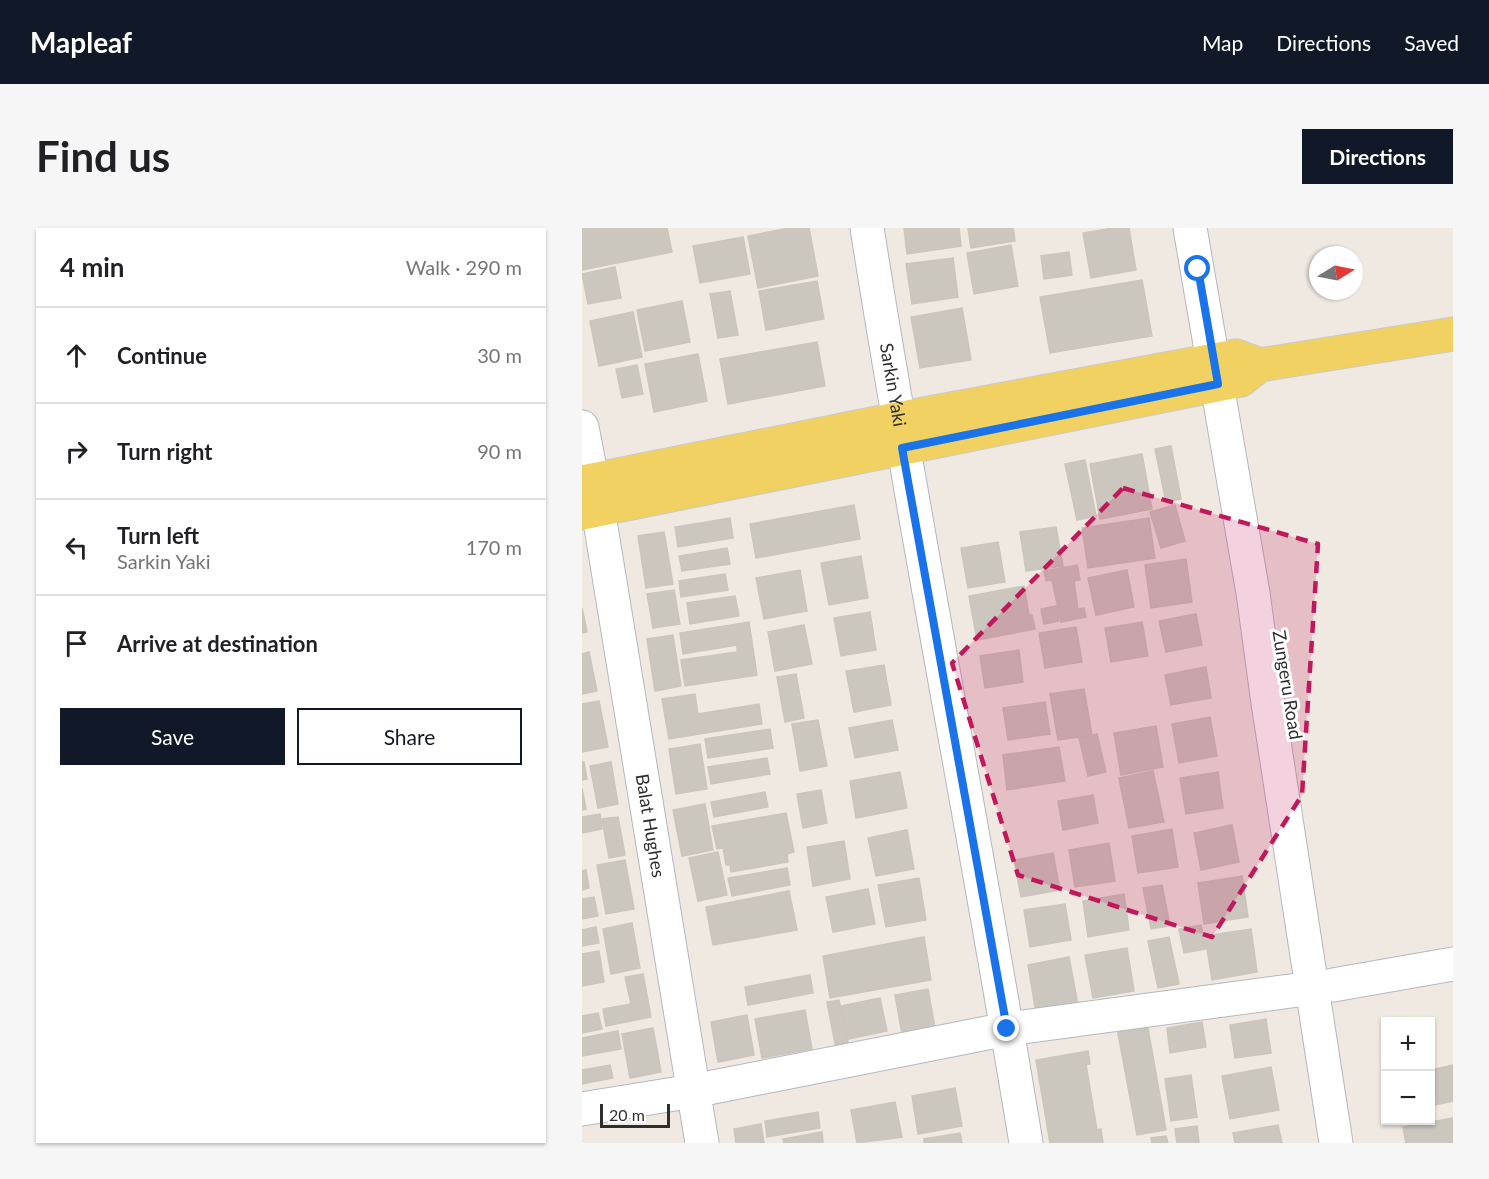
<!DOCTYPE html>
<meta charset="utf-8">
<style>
body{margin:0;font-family:Lato,sans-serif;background:#f6f6f6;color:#202124}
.controls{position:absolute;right:18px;bottom:18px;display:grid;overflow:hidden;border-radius:0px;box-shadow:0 2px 4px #0004}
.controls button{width:54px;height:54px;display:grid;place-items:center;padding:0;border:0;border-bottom:2px solid #e0e0e0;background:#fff;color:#202124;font:30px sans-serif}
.compass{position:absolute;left:727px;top:18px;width:54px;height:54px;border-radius:50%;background:#fff;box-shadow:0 2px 4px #0004;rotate:80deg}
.scale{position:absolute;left:18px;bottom:15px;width:70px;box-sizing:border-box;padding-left:6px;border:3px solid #2e2e2e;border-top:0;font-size:16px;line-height:21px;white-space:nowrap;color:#2e2e2e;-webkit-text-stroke:4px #fff;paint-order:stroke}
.stop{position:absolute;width:18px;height:18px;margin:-14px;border:4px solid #1a73e8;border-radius:50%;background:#fff}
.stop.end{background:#1a73e8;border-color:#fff;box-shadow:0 2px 6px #0008}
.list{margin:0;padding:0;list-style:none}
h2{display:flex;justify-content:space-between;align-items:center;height:78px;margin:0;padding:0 24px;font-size:26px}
h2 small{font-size:20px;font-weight:400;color:#757577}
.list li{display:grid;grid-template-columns:39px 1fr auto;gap:18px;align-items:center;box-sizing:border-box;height:96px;padding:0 24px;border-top:2px solid #e0e0e0}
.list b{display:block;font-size:22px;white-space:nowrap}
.list p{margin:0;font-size:20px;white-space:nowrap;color:#757577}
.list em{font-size:20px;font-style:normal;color:#757577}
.actions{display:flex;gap:12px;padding:18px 24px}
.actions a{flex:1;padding:14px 0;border:2px solid #111827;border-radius:0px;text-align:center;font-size:21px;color:#111827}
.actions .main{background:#111827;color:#fff}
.icon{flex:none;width:33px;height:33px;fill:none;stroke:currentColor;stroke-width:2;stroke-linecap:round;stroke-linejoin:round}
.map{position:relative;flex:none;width:871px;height:915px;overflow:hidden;border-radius:0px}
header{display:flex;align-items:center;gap:36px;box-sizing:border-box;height:84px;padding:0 30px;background:#111827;color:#fff}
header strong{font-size:28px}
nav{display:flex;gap:33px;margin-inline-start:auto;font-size:21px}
.intro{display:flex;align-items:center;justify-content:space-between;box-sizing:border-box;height:144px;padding:0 36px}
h1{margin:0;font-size:42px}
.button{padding:15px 27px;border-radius:0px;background:#111827;color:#fff;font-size:21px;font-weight:700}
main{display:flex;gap:36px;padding:0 36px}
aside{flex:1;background:#fff;border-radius:0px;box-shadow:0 2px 4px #0004}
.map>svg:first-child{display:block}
</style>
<header>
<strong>Mapleaf</strong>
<nav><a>Map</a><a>Directions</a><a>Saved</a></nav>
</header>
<div class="intro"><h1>Find us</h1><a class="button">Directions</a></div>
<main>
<aside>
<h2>4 min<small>Walk · 290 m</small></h2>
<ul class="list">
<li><svg class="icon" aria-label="ahead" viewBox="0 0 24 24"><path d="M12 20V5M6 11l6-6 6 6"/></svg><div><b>Continue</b></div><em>30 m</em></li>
<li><svg class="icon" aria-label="right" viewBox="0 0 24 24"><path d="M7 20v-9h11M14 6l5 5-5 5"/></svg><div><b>Turn right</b></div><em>90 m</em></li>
<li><svg class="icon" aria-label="left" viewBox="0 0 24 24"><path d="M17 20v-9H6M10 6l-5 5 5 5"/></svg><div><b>Turn left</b><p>Sarkin Yaki</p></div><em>170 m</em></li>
<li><svg class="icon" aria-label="arrive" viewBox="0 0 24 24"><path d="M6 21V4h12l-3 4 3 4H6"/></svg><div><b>Arrive at destination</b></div></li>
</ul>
<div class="actions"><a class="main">Save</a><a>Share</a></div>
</aside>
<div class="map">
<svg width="871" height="915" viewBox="0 0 871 915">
<rect width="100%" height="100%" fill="#efe9e1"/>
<g fill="#cbc7bf" stroke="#cbc5ba" stroke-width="1.5">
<path d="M0,0H85L90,24L0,42Z"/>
<path d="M208,0H227L236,48L176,60L166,8Z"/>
<path d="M322,0H377L379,18L325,26Z"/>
<path d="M386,0H431L433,13L389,20Z"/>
<path d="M531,0H547L554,42L509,50L501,5Z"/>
<path d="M161,9L168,46L118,55L111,18Z"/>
<path d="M429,17L436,58L392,66L385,25Z"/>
<path d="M487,24L490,47L462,51L459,28Z"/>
<path d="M371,30L376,69L330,76L324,36Z"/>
<path d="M33,39L39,70L6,76L0,46Z"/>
<path d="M560,52L570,108L468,125L458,69Z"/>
<path d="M235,53L242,91L184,102L177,63Z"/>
<path d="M148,63L156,107L136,110L128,66Z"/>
<path d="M100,73L108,114L63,123L55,82Z"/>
<path d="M380,80L389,132L338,140L329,89Z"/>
<path d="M51,84L60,129L17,138L8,93Z"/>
<path d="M235,114L243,158L146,176L138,131Z"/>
<path d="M116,126L125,173L72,184L63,136Z"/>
<path d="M55,137L61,166L40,170L34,141Z"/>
<path d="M589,218L599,271L584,274L573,221Z"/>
<path d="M560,226L570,281L518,291L508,236Z"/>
<path d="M503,232L514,288L495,292L483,236Z"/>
<path d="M272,277L278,311L174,330L168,296Z"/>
<path d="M593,277L603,313L579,320L568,284Z"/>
<path d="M148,290L151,310L96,319L93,299Z"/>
<path d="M567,290L573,330L506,340L500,300Z"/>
<path d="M474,299L481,338L444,343L438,304Z"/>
<path d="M82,304L91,356L64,360L56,308Z"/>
<path d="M416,314L423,354L386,360L379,320Z"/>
<path d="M145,320L148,336L100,343L97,328Z"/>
<path d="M279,328L286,370L247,377L239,335Z"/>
<path d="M604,331L610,374L569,380L563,337Z"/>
<path d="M495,337L498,352L492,353L496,381L502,380L504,389L479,394L470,352L464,353L462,343Z"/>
<path d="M218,342L225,383L182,391L174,350Z"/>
<path d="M545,342L552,379L514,387L506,350Z"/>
<path d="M143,346L146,362L99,369L97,353Z"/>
<path d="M442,358L447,387H450L453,401L395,412L387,368Z"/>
<path d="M92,362L98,396L71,400L65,366Z"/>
<path d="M153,368L157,388L108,396L105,375Z"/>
<path d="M474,378L477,393L462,396L459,381Z"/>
<path d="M0,380L5,404L0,405Z"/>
<path d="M288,384L294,422L259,428L252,390Z"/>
<path d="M614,386L620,417L584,424L577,393Z"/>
<path d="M167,394L175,447L103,458L99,432L155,424V417L101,426L98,405Z"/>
<path d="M560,394L566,428L529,434L523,400Z"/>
<path d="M222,397L230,436L193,443L186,404Z"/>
<path d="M494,399L500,434L463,440L457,405Z"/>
<path d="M91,407L99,458L73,463L65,411Z"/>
<path d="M437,422L441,454L403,460L398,428Z"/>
<path d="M7,424L15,463L0,466V426Z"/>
<path d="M302,437L309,477L272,484L264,443Z"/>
<path d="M624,439L629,470L589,477L583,447Z"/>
<path d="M214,446L222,490L203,494L195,449Z"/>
<path d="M502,461L510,507L476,512L468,466Z"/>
<path d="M113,466L116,486L177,476L180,496L87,511L80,471Z"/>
<path d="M17,473L26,519L0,524V476Z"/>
<path d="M463,474L468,506L426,512L421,480Z"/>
<path d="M628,489L635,528L597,535L590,496Z"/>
<path d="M236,492L245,538L218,543L210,496Z"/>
<path d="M310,492L316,522L273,530L267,500Z"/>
<path d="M574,498L581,539L539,547L532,505Z"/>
<path d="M188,501L191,520L126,530L123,511Z"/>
<path d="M515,506L524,544L506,548L497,510Z"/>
<path d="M118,516L125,561L94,566L87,521Z"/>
<path d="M477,519L483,553L425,562L421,527Z"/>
<path d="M185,530L188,546L129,556L126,539Z"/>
<path d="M0,534H2L5,551L0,552Z"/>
<path d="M29,534L36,576L16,580L8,538Z"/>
<path d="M571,543L582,594L547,600L537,550Z"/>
<path d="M318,544L325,580L274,590L268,553Z"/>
<path d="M636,544L641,580L604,586L598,550Z"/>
<path d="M0,560L4,581L0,582Z"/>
<path d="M239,562L245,595L221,600L215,566Z"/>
<path d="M183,564L186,579L132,589L129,574Z"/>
<path d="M511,567L516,595L481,602L476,573Z"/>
<path d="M123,576L131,622L100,628L91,582Z"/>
<path d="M204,585L212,624L205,626L206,634L149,644L148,637H144L141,620L135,621L130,598Z"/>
<path d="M18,586L20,601L0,605V589Z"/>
<path d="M36,589L43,627L27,630L20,591Z"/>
<path d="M650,597L657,634L619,642L612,605Z"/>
<path d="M590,601L596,639L556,645L550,608Z"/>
<path d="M325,602L332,641L294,648L286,610Z"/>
<path d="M262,613L268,651L231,658L225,619Z"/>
<path d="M527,615L533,653L493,659L487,622Z"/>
<path d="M136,624L145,667L116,673L107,630Z"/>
<path d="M471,625L478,662L439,669L432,632Z"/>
<path d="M43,632L52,681L24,686L15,637Z"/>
<path d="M205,640L208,657L150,668L146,650Z"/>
<path d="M4,642L7,660L0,662V643Z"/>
<path d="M660,648L666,689L622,696L616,655Z"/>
<path d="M337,650L344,692L304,699L296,657Z"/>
<path d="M580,657L588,698L569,701L561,660Z"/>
<path d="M286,661L293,696L251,704L244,669Z"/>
<path d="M207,663L215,702L131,717L124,679Z"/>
<path d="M542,666L547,702L506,709L501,673Z"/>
<path d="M12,669L16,688L0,691V671Z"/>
<path d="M483,676L489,712L448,719L442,682Z"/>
<path d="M50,695L58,740L29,746L21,701Z"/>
<path d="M619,697L624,721L602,725L597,701Z"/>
<path d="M14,699L17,715L0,718V702Z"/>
<path d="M669,701L675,744L630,752L623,708Z"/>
<path d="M342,709L349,752L248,770L241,728Z"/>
<path d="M587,709L597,756L576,760L566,713Z"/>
<path d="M545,720L552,763L511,770L503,727Z"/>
<path d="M17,723L22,754L0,758V726Z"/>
<path d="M487,729L496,777L454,785L446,737Z"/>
<path d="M61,746L69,789L24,798L21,781L49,776L43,749Z"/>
<path d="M228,747L231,765L166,777L163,759Z"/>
<path d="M346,761L353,800L320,806L313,767Z"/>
<path d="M298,770L305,803L266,811L259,778Z"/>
<path d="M257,772L267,819L254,821L245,774Z"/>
<path d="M223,782L230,821L180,830L173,791Z"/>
<path d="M16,785L20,801L0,805V788Z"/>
<path d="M165,787L172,827L136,834L129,794Z"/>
<path d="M684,791L689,825L653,830L648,797Z"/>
<path d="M620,794L624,819L588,825L585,800Z"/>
<path d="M565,795L584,902L555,907L535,800Z"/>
<path d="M71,800L79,844L48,850L40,806Z"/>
<path d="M36,803L39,821L0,828V810Z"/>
<path d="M506,823L508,836H504L515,902L519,901L521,915H468L454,832Z"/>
<path d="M28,837L31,850L0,856V842Z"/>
<path d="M871,837V873L848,878V842Z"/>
<path d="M689,839L697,882L648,891L640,848Z"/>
<path d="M609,847L615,889L589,893L583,851Z"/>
<path d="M373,860L380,898L336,906L330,868Z"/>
<path d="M313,874L320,909L275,915L269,882Z"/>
<path d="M236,884L238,900L185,909L183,893Z"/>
<path d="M871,890V915H824L821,899Z"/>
<path d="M179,896L182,915H154L152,901Z"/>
<path d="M696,897L700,915H653L651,905Z"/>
<path d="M615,898L617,915H595L593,901Z"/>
<path d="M240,904L241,915H202L201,911Z"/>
<path d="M378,905L380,915H342V911Z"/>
<path d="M584,908L586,915H570L569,910Z"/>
</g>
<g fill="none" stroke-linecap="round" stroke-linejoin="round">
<g stroke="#b4b7c1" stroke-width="35">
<g id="minor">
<path id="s1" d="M285,0C333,306 394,609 444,915"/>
<path d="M608,0L671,365L686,475L754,915"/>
<path d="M0,199L10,251"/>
<path id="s2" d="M16,281L120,915"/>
<path d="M751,757L871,736"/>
<path d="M0,881L111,863L425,801L731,760"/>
</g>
</g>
<g stroke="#c9c9c9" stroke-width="35">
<g id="major">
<path d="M0,254L315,191L654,128L678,137"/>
<path d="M0,285L659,152L678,137L871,106"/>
</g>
</g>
<use href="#minor" stroke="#fff" stroke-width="33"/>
<use href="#major" stroke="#f2d163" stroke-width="33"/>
</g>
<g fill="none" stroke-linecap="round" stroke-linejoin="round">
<path stroke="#1a73e8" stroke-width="8" d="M425,801L320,220L636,156L616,41"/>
</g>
<path fill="#c2185b" fill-opacity="0.2" stroke="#c2185b" stroke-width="4.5" stroke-dasharray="12 8" stroke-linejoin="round" d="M541,260L736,316L720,567L630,709L436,647L370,435Z"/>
<g text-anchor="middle" stroke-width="6" stroke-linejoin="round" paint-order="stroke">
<g font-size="18" fill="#2e2e2e" stroke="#fff">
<text dy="6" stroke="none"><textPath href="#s1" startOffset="159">Sarkin Yaki</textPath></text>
<text transform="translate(705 457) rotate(81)" y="6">Zungeru Road</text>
<text dy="6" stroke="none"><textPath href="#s2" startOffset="321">Balat Hughes</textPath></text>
</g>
</g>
</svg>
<div class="controls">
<button>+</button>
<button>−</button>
</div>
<svg class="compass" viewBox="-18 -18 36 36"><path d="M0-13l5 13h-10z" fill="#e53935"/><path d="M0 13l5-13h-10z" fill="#757577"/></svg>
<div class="scale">20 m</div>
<div class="stop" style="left:616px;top:41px"></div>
<div class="stop end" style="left:425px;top:801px"></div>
</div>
</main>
